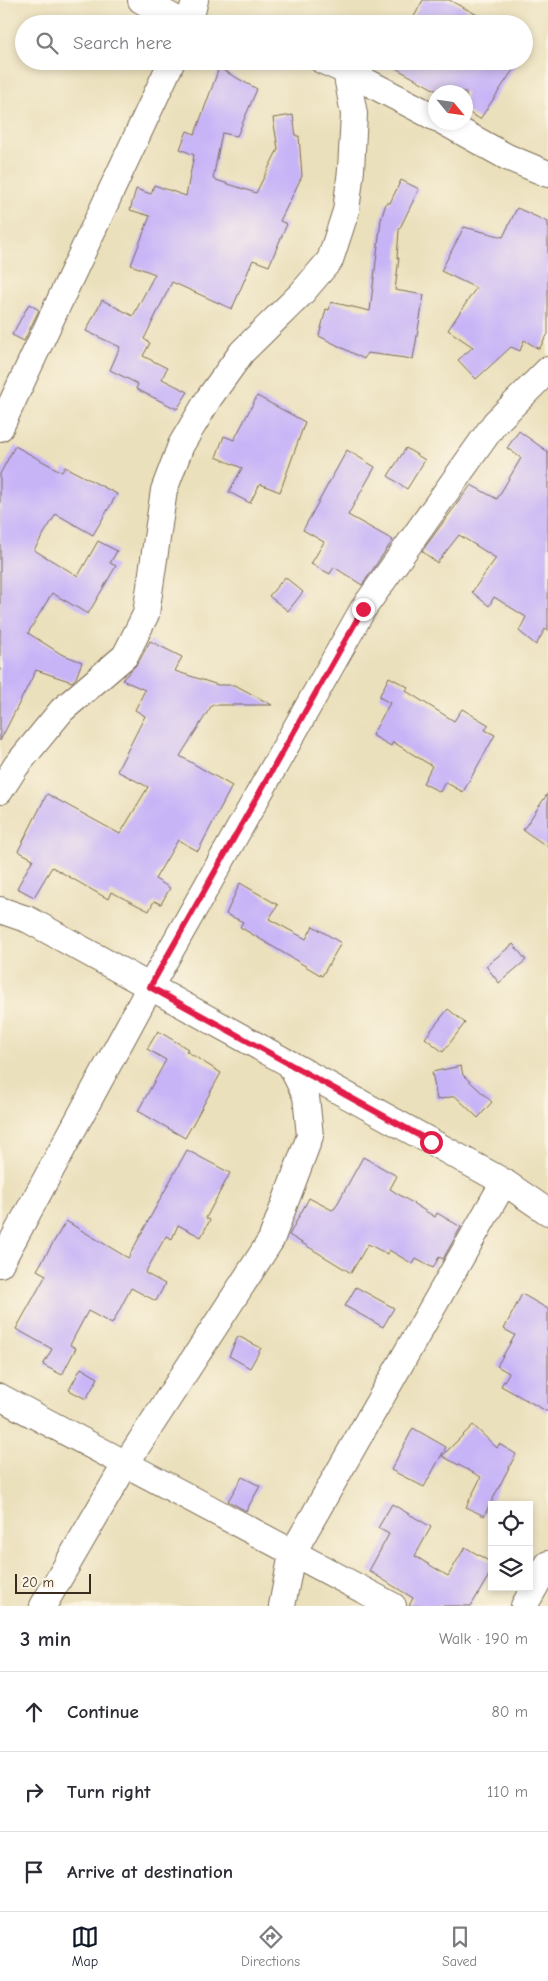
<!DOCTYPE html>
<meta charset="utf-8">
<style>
body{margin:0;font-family:"Comic Neue",sans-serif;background:#f2f2f3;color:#2b2b33}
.controls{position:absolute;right:15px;bottom:15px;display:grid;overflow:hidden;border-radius:0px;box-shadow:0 2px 8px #0003}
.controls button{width:45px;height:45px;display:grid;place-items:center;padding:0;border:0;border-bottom:1px solid #e1e1e2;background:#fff;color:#2b2b33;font:25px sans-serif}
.compass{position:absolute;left:428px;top:85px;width:45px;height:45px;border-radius:50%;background:#fff;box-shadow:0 2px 8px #0003;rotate:119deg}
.scale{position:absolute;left:15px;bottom:12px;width:76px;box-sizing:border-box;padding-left:5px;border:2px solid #3b2a1e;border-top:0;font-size:14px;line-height:18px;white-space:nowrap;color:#3b2a1e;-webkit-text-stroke:4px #fcf5e5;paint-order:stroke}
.stop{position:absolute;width:15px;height:15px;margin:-11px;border:4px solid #e11d48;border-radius:50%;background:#fff}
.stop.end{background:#e11d48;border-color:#fff;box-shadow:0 1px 5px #0008}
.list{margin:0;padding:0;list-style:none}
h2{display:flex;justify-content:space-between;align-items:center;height:65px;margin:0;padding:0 20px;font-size:21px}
h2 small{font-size:16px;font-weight:400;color:#7c7c81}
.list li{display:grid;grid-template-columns:32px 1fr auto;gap:15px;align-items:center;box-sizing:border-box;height:80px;padding:0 20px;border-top:1px solid #e1e1e2}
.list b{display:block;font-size:19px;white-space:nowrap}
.list em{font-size:16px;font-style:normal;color:#7c7c81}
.icon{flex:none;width:28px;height:28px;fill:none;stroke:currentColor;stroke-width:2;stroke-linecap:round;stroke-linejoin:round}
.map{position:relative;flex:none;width:548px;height:1606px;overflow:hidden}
.search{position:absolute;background:#fff;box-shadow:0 2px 8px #0003;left:15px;right:15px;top:15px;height:55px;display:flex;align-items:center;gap:12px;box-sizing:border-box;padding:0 18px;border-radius:28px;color:#7c7c81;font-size:19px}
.sheet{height:305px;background:#fff}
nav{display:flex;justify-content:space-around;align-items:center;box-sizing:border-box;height:70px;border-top:1px solid #e1e1e2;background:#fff;font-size:14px;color:#7c7c81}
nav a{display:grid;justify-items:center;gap:2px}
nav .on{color:#111827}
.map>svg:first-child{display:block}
</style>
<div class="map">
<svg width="548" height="1606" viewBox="0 0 548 1606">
<rect width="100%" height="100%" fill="#fcf5e5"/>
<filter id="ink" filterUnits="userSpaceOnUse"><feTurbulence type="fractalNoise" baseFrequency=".02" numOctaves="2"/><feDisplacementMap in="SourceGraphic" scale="10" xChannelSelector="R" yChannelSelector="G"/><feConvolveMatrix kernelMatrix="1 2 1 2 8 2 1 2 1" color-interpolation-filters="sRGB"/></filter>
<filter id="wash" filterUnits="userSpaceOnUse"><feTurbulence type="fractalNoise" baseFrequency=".0096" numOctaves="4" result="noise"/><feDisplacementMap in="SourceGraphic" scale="20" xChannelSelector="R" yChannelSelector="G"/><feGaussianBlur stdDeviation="1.12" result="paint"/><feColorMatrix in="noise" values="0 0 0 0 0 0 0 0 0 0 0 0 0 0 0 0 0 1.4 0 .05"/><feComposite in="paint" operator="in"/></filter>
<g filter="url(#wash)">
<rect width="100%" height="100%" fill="#ebe0bc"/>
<g id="blocks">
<g fill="#c7b4f7">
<path d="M423,0H449L489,21L488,24H410Z"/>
<path d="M389,61H519L480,119L466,111V92H439L388,64Z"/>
<path d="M219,68L257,89L237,136L222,133L213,179L256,193L278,149L273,118L293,115L296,136H299L302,176L280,221L287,224L269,266L253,260L232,309L172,282L144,339L150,343L143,356L167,368L162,379L188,392L177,409L136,389L138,384L110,370L120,347L86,331L102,300L133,316L155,274L131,265L150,216L130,210L136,189L151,194L154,185L186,196L194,155L180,149L187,131L195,134Z"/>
<path d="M401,180L419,189L399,230L397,258H399L395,290L424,295L413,359L367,353L364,359L319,336L326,309L329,310L331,302L370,311L381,220L386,203H390Z"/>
<path d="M517,208L548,222V334L539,349L524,340L520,351L511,347L476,379L458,360L473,347L448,330L476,288L441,271L464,227L503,237Z"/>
<path d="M29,304L39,310L24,341L12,335Z"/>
<path d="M257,396L305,422L280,492L260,484L250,503L229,492L242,468L216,457L224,436L234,440Z"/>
<path d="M519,431L548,452V631L545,629L536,645L519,631L526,617L494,597L489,606L472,592L496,558L459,535L437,563L422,551L471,485L497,499L521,458L507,448Z"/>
<path d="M15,446L62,472L65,467L117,494L93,535L56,514L34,550L78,576L98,541L117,551L110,563L116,566L88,614L52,593L28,633L61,654L82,662L76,678L72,682L36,670L0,741V474Z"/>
<path d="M406,448L425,460L407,489L388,476Z"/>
<path d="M347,450L375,467L348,515L393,540L362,585L334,567L330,574L311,564L324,542L303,530Z"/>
<path d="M285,577L303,592L288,611L269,596Z"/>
<path d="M150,641L182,657L175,671L218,685H235L272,705H212L180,756L232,786L198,851L178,840L155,879L170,888L161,904L154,901L149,911L111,892L108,899L52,867L34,897L17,888L33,859L18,851L47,794L120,834L148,787L117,771L145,716L135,710L145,690L122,680L138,663Z"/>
<path d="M389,677L408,687L406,691L454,721L462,709L489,725L485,730L495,735L463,792L445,782L440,792L423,783L432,766L393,742L391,746L372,735L390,703L379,697Z"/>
<path d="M548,793V847L523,830Z"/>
<path d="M240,883L278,905L269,919L306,939L313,926L341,943L322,976L240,927L243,922L226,914Z"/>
<path d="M513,944L526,960L499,983L486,966Z"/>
<path d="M448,1009L465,1023L443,1052L425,1038Z"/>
<path d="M158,1031L188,1049L186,1051L221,1073L185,1138L138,1111L166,1060L147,1049Z"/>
<path d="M461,1066L463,1075L492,1102L478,1118L455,1096L437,1100L432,1072Z"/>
<path d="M187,1150L230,1173L206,1218L210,1220L201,1237L178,1225L172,1239L166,1236L145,1273L165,1284L156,1301L131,1288L112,1324L88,1311L70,1345L76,1348L62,1375L43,1365L52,1349L16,1329L46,1275L37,1270L66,1221L128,1258Z"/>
<path d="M363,1157L397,1176L390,1189L435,1217L437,1213L461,1227L443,1259L439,1257L433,1268L416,1259L413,1264L389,1250L387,1254L368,1244L351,1273L289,1235L309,1198L332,1210L335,1208Z"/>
<path d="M356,1287L394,1308L383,1327L345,1306Z"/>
<path d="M522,1294L548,1309V1412L501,1386L509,1373L497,1366L515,1335L504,1329Z"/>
<path d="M238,1336L261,1348L250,1368L229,1356Z"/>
<path d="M81,1368L98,1378L86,1399L69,1390Z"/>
<path d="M473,1425L497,1448L499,1444L516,1454L484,1516L466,1507L481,1477L442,1456Z"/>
<path d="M413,1428L446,1447L424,1487L391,1470Z"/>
<path d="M242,1477L260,1486L246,1511L228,1501Z"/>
<path d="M392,1504L431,1527L415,1556L448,1576L465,1547L492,1563V1570L471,1606H409L413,1598L369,1571L389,1534L378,1528Z"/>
</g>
</g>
</g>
<g filter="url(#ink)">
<use href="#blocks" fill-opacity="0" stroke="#796a55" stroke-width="1"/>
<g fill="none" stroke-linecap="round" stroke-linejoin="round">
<g stroke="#796a55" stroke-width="28">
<g id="minor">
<path d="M141,0L185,24"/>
<path d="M189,24L195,0"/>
<path d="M323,61L346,71L436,118"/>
<path d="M444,122L507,157L548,174"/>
<path d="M0,428L172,61"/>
<path d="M0,791L16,766L62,710L125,656L146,614L164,490L181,445L209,398L242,352L301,294L330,260L346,211L351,170L354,114L346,71"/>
<path d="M0,910L29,920L504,1182L548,1212"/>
<path d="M0,1264L150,987L363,609L495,423L548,370"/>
<path d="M0,1397L393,1606"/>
<path d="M43,1606L125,1465L271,1240L310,1136L306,1096L290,1064"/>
<path d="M282,1606L292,1554L504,1182"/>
<path d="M524,1606L548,1564"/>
</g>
</g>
<use href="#minor" stroke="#fff" stroke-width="26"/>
</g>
</g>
<g fill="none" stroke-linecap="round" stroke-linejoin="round" filter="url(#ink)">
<path stroke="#e11d48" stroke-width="6" d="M363,609L150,987L431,1142"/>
</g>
</svg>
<div class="controls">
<button><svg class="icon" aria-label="locate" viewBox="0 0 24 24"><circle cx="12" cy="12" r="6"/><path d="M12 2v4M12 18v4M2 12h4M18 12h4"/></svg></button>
<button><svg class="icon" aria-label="layers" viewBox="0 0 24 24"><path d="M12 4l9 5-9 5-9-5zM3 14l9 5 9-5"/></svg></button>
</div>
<svg class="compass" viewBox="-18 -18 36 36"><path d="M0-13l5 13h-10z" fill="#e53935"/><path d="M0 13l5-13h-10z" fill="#7c7c81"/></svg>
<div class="scale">20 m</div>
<div class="stop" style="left:431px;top:1142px"></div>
<div class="stop end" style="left:363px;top:609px"></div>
<div class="search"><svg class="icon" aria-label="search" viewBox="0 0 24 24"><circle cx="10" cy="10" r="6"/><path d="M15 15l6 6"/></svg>Search here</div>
</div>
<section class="sheet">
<h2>3 min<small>Walk · 190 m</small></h2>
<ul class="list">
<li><svg class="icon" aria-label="ahead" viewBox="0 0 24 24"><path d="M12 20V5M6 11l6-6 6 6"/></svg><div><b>Continue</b></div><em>80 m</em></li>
<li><svg class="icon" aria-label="right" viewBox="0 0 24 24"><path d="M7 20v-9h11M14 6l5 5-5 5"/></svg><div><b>Turn right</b></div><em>110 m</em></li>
<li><svg class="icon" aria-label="arrive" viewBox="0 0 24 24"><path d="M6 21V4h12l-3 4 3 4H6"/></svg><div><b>Arrive at destination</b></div></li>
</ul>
</section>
<nav>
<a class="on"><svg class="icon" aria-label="map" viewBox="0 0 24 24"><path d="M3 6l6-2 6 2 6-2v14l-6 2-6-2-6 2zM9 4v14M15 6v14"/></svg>Map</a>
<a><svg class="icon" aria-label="directions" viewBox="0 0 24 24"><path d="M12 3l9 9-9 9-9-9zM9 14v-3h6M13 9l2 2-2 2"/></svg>Directions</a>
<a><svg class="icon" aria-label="saved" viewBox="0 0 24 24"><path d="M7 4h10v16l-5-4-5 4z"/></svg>Saved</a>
</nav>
